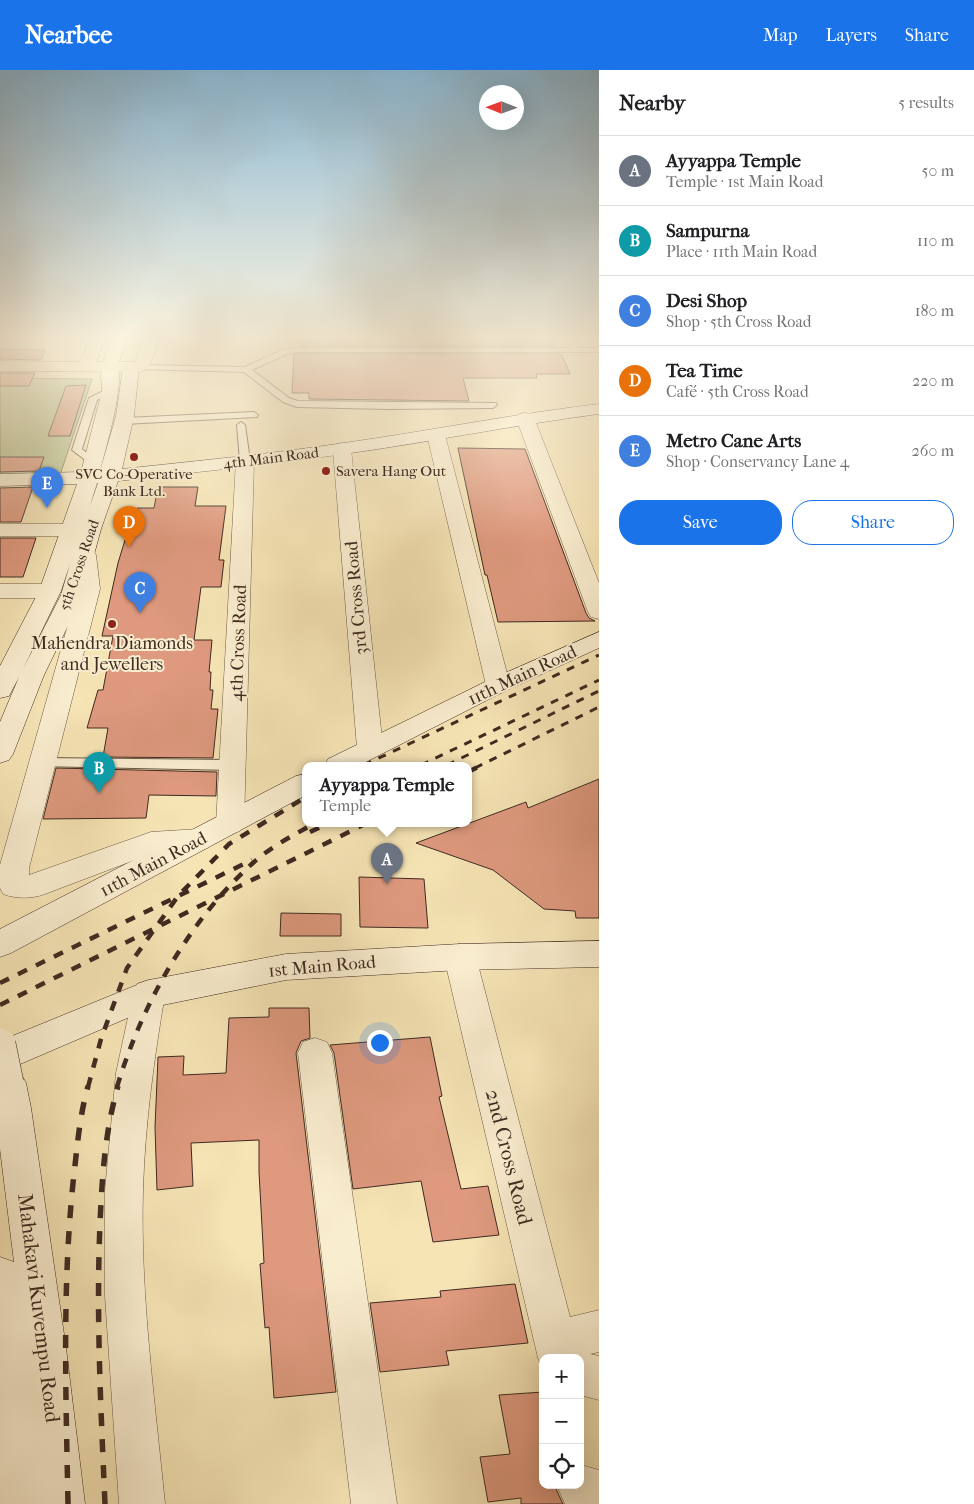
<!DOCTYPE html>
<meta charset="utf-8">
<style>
body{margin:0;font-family:"IM FELL French Canon",serif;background:#f2f2f2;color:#202124}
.controls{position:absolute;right:15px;bottom:15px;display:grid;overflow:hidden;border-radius:10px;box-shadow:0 5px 20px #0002}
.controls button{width:45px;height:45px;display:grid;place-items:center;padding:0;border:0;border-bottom:1px solid #e0e0e0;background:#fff;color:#202124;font:25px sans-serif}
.compass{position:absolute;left:479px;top:15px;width:45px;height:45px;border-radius:50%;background:#fff;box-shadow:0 5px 20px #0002;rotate:271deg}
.you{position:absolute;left:379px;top:972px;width:18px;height:18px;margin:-12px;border:4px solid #fff;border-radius:50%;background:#1a73e8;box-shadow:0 0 0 8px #1a73e833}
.badge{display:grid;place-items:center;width:32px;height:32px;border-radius:50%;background:#1a73e8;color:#fff;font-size:16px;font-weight:700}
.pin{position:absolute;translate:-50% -41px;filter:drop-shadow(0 1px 2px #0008)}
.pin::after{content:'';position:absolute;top:26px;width:18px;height:15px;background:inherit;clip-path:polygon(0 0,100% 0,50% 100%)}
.popup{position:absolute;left:302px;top:692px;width:170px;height:65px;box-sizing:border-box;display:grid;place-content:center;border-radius:10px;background:#fff;filter:drop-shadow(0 1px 4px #0005);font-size:16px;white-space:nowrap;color:#757577}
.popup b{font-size:19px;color:#202124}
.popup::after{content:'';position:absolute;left:50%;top:100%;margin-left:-10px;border:10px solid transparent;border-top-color:#fff}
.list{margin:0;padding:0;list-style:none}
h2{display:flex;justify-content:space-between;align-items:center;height:65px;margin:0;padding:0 20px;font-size:21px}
h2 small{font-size:16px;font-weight:400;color:#757577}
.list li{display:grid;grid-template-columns:32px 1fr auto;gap:15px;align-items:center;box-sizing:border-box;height:70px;padding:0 20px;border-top:1px solid #e0e0e0}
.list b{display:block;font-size:19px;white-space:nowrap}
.list p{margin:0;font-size:16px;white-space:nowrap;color:#757577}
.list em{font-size:16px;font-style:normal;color:#757577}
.actions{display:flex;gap:10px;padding:15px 20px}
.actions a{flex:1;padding:11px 0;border:1px solid #1a73e8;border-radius:20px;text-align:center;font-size:18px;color:#1a73e8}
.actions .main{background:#1a73e8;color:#fff}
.icon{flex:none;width:28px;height:28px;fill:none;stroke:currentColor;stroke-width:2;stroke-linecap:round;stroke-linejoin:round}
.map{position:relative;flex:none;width:599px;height:1434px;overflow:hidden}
header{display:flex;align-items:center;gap:30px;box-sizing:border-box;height:70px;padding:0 25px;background:#1a73e8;color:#fff}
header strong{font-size:24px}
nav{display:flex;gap:28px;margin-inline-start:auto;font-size:18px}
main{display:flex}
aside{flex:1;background:#fff}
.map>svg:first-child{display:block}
</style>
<header>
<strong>Nearbee</strong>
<nav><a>Map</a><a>Layers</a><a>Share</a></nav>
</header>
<main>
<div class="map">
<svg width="599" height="1434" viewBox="0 0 599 1434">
<rect width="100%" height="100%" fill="#f6e4b5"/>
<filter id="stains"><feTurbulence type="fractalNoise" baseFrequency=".004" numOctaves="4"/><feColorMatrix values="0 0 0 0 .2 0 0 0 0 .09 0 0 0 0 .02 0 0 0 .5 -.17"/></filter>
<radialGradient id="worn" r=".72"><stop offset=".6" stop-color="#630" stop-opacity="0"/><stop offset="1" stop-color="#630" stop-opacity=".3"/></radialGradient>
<path fill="#b9c590" stroke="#7c7858" d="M0,308L92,309L60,405H0Z"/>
<g fill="#de997e" stroke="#3f2a21">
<path d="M299,270H551L554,276H300Z"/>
<path d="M0,279L45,280L41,290L0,289Z"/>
<path d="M294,284H558L562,285L570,304H536L537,308H463L469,331L309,329V323H292Z"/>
<path d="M0,303H35L29,316H0Z"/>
<path d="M86,315L70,366H48L66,316Z"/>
<path d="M458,378L525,379L586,543L589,548L595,551L498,552L487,505H485Z"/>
<path d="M0,387H44L39,401L0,402Z"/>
<path d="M33,417L21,452H0V418Z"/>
<path d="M158,417H198L195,436H226L219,490H224L221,517H201L194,570H212L209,602H211L210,620H213L211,639H218L213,688L103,687L108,658H87L98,620H103L113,566H102L118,493L125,470H130L137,438H154Z"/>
<path d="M0,468H36L23,507H0Z"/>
<path d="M56,698L217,702L216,726L149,725L146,748L43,749Z"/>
<path d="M599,709V848H576L575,841L544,839L493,800L416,773L526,732L528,738Z"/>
<path d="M359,807L424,809L428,858L360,857Z"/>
<path d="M281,843L341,844V866H280Z"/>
<path d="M269,938H309L310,968L301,971L296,983L336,1322L274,1328L269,1257L265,1258L260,1194L264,1193L259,1102V1070L191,1073L193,1116L157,1120L155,1057L158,987L184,986L183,1005L226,1003L229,948L269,947Z"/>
<path d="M430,967L442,1026L439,1027L461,1119L488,1116L499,1165L433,1172L421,1111L353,1119L334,983L330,975Z"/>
<path d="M515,1214L528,1273L446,1281L449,1295L380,1302L370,1233L441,1227L440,1221Z"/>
<path d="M543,1322V1415H557L556,1419L563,1434H521V1428L488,1432L480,1387L510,1384L499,1325Z"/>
</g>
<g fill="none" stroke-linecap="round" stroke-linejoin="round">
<g stroke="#6d5846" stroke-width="2">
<g id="lane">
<path d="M568,270H576L577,278H599V282H295L287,284L252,300L289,328L298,331L496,333L497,335L493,338L388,339L297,337L283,332L244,302L140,299L136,297L140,295L245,297L282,280L295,278H568L570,276Z"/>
<path d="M108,319L115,321L97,330L82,379L97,392L92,395L72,380L89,328Z"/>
<path d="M254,342L258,345L257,347L124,354L120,351L124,348Z"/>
<path d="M241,352L245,355L250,391L245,394L240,391L237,355Z"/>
<path d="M41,688L232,690L237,692L239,695L237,698L232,700L36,696L34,693L36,690Z"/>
</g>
</g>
<g stroke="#6d5846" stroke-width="1">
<g id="street">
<path d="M525,343L531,344L534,348L599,513V549L591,547L588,542L516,348L519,344Z"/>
<path d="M436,360L442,361L445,365L510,615L507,620L498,623L489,620L486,615L427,365L430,361Z"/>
<path d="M342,373L349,375L351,379L383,678L379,684L370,687L361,684L357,678L333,379L335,375Z"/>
<path d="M245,385L252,387L254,391L244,754L240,761L230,764L220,761L216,754L236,391L238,387Z"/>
<path d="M0,454H70L77,456L80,460L77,464L70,466H0Z"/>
<path d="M85,479L93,480L96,485L100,519L29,798V805L151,762L199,759L209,763L213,770L209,777L199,781L153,783L45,824C31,829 17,829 3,824L0,818V795L78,519L74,485L77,480Z"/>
<path d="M0,514H50L58,516L61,521L58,526L50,528H0Z"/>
<path d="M460,874L471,878L476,887L570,1247L599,1240V1282L590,1284L599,1286V1330L580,1325V1288H543V1300L538,1288L444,887L449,878Z"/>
<path d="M149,910L161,914L165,924C154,989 145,1054 143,1120C140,1225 155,1330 165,1434H119L105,1226V1120L116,1003L133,924L137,914Z"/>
<path d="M315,968L327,972L332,983L397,1434H351L298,983L303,972Z"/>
<path d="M581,1395L599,1400V1434H565L558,1418L559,1415H580Z"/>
</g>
</g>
<g stroke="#3f2a21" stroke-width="1">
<g id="secondary">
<path d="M110,291L116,293C127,309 105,380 100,401L116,346L123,297L125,294H137L139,297L134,346L122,399C196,391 270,384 344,373C429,361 514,344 599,334V344C514,355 430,372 344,384C269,395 194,402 118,411L101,459L83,525L44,605L13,684L9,690L0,693V652L19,607L9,626L0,628V596L39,521L77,414L0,416V404L81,402L102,321L101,304L104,293ZM97,413H98L90,436ZM70,494L61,525L23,599L61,521Z"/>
<path d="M599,562V578L507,620L360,695H325L328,689L489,610Z"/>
<path d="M306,704V725L11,883L0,887V859L296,706Z"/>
<path d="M599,871V897L460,900L286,910L153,937L11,998L20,1002L26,1013L31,1038L66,1278L85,1434H0V1187L14,1192L0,1079V971L149,910L286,884L460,874Z"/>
</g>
</g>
<g stroke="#3f2a21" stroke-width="1">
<path id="primary" d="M89,270H105L96,292H103L110,270H126L119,292H135L143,270H159C156,281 152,291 146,300L140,302L0,301V291L80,292Z"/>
</g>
<use href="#lane" fill="#f9edcf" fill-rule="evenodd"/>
<use href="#street" fill="#f9edcf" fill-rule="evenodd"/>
<use href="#secondary" fill="#f9edcf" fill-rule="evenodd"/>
<use href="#primary" fill="#f6e4b5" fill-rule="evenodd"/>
<g stroke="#3f2a21" stroke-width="3" stroke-dasharray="8 8" stroke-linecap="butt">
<path d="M364,695L599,585"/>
<path d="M421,695L599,610"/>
<path d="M447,695L599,621"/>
<path d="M475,698L599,637"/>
</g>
<g stroke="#3f2a21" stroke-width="4.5" stroke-dasharray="10 10" stroke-linecap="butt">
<path d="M468,702L478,697"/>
<path d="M310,762L329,753"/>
<path d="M0,913L252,790"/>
<path d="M0,935L367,753"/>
<path d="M88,1017L101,969L127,898L178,826L229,774L306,727"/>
<path d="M117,1017C142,934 189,850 254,792C272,776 294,765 315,753"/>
</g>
<g stroke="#3f2a21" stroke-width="5.5" stroke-dasharray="13 13" stroke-linecap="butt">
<path d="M68,1434C66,1327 62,1220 73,1113C77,1080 79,1048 88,1016"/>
<path d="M105,1434C101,1341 96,1247 100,1154C102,1107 105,1061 118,1016"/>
</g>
<g stroke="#3f2a21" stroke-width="32" stroke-linecap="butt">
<path id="secondary-bridge" d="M0,974L8,1013"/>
</g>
<use href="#secondary-bridge" stroke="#f9edcf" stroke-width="31"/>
</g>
<linearGradient id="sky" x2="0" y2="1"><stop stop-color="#8bb8d4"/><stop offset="0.57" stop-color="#fbf3de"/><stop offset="1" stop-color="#fbf3de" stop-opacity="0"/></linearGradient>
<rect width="599" height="470" fill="url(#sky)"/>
<g fill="#8f2418" stroke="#f9edcf" stroke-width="2">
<circle cx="134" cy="387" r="5"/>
<circle cx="326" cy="401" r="5"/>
<circle cx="112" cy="554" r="5"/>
</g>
<g text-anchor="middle" stroke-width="4" stroke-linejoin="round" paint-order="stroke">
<g font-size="15" fill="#3f2a21" stroke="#f9edcf">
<text transform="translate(271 388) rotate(-7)" y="5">4th Main Road</text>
<text transform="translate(79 495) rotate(-71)" y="5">5th Cross Road</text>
</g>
<g font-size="15" fill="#3f2a21" stroke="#f9edcf" text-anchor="start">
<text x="336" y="406">Savera Hang Out</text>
<text x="134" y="409" text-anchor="middle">SVC Co-Operative<tspan x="134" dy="17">Bank Ltd.</tspan></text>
</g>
<g font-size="18" fill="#3f2a21" stroke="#f9edcf">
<text transform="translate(356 528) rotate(-95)" y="6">3rd Cross Road</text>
<text transform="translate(238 573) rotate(-88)" y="6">4th Cross Road</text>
<text transform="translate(522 605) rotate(-25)" y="6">11th Main Road</text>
<text transform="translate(153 794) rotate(-28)" y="6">11th Main Road</text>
<text transform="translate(322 896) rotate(-5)" y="6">1st Main Road</text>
</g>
<g font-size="18" fill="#3f2a21" stroke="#f9edcf">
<text x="112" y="579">Mahendra Diamonds<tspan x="112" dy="21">and Jewellers</tspan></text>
</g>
<g font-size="21" fill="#3f2a21" stroke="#f9edcf">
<text transform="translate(509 1087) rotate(76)" y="7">2nd Cross Road</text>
<text transform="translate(39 1238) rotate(83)" y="7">Mahakavi Kuvempu Road</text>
</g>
</g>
<rect width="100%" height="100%" filter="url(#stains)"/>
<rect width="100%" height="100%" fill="url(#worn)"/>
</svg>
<div class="controls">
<button>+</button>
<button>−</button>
<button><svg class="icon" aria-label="locate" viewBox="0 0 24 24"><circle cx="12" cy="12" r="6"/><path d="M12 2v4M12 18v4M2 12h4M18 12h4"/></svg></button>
</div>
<svg class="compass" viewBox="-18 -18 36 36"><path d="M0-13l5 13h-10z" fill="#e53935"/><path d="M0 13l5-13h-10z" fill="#757577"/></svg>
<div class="you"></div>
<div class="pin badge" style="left:387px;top:814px;background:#6b7280">A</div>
<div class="popup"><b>Ayyappa Temple</b>Temple</div>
<div class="pin badge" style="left:99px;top:723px;background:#0f9aa8">B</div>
<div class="pin badge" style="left:140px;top:543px;background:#3f7fe0">C</div>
<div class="pin badge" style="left:129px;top:477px;background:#e8710a">D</div>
<div class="pin badge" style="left:47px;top:438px;background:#3f7fe0">E</div>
</div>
<aside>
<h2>Nearby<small>5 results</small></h2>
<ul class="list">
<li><span class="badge" style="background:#6b7280">A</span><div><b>Ayyappa Temple</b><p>Temple · 1st Main Road</p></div><em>50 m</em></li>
<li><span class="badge" style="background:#0f9aa8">B</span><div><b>Sampurna</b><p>Place · 11th Main Road</p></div><em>110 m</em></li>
<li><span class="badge" style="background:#3f7fe0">C</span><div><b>Desi Shop</b><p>Shop · 5th Cross Road</p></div><em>180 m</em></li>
<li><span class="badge" style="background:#e8710a">D</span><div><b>Tea Time</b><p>Café · 5th Cross Road</p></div><em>220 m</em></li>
<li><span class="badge" style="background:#3f7fe0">E</span><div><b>Metro Cane Arts</b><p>Shop · Conservancy Lane 4</p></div><em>260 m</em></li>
</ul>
<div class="actions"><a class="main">Save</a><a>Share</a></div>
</aside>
</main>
